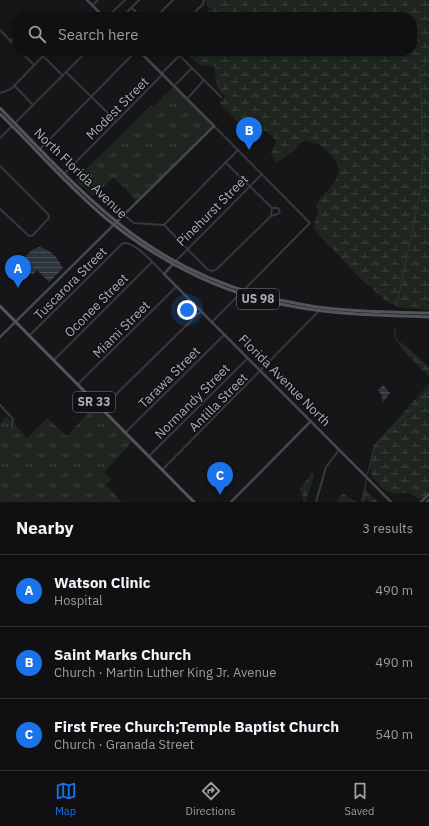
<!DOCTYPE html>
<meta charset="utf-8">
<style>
body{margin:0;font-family:"IBM Plex Sans",sans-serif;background:#19191b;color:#f1f3f6}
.you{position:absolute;left:187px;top:310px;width:14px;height:14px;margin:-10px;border:3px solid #fff;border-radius:50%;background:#1a73e8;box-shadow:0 0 0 6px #1a73e833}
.badge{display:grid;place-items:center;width:26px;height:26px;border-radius:50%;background:#1a73e8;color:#fff;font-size:13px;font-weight:700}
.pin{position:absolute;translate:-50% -33px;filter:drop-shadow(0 1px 2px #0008)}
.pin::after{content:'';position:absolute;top:21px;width:14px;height:12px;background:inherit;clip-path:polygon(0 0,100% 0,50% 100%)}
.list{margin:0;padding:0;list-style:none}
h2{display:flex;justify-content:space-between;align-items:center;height:52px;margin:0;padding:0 16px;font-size:17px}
h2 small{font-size:13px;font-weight:400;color:#9c9d9f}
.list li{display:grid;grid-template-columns:26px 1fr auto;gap:12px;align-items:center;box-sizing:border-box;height:72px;padding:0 16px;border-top:1px solid #303032}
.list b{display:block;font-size:15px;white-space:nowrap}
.list p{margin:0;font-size:13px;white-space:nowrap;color:#9c9d9f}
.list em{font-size:13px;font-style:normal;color:#9c9d9f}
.icon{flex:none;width:22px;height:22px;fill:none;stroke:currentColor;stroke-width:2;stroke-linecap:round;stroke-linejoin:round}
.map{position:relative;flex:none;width:429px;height:502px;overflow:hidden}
.search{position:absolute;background:#101012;box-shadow:0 2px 6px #0003;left:12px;right:12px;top:12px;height:44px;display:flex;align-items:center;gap:10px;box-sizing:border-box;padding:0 14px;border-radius:16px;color:#9c9d9f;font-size:15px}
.sheet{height:268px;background:#101012}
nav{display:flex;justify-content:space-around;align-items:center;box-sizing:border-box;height:56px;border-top:1px solid #303032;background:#101012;font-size:11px;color:#9c9d9f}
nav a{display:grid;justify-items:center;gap:2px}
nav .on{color:#1a73e8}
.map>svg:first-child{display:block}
</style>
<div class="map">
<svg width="429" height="502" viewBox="0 0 429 502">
<defs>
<pattern id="wetland-marsh" width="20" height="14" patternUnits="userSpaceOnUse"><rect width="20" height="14" fill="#1e261f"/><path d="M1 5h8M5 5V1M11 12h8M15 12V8" fill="none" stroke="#3c433d"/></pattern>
<pattern id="park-tufts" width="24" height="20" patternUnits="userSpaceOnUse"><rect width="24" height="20" fill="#1e261f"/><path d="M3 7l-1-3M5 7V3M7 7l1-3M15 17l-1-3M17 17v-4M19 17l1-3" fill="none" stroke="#3c433d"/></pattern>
<pattern id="water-rules" width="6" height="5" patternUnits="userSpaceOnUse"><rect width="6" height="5" fill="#2c353c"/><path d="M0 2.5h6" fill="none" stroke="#485056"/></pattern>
</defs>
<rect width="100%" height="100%" fill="#161618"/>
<g fill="url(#wetland-marsh)">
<path d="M205,0H429V310L402,308L387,302L357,275L313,228L318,211L316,204C328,187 351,175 330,154C319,144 318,142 303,141L293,151L276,163L271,153L276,140L267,131H258L250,124L235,120L219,103L225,96C215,89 216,79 215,67L200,65L188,56V51H412V17H202L209,9Z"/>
<path d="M402,342L429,367V377L399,346Z"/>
<path d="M429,384V492L421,500L409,493L394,494L383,489L371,475L370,461L373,446Z"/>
<path d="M312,473L314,475L306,502H303L302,493L299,489Z"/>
<path d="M365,489L378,502H369L366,499L364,502H361L363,492Z"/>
<path d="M344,494L356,502H337L341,494Z"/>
</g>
<g fill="url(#park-tufts)">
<path d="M173,87L212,126L136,202L125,188L113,178L93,196L75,180L150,106H153Z"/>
<path d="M95,405L132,442L104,473L111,479L106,485L122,502H0V423L6,416L12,422L10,428L13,429L14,424L27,438L47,418L67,436Z"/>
</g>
<g fill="url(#water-rules)">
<path d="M39,247C50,249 58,258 63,268L49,282L37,270L32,275L19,263L32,250Z"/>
<path d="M383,385L390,393L383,402L382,396L378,390Z"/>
</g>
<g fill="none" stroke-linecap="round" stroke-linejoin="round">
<g stroke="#2c353c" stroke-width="1">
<path d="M397,304L420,194L423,152L420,74L422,67L429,59"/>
<path d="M395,328V336L398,342L429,370"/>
<path d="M367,476L373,453L377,443L429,392"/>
<path d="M363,502L366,479"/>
</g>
<g stroke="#37383d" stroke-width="2">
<path d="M93,5L98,0"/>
<path d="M132,8L141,17"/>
<path d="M107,17L125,0"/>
<path d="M122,17L139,0"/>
<path d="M156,17L173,0"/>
<path d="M190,17L203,4L204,0"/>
<path d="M0,30L17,48"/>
<path d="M10,41L17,33"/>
<path d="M20,51L34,65"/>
<path d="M38,51L63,76"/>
<path d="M175,51L221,97"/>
<path d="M66,72L116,121"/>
<path d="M14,85L33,105"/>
<path d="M174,86L192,68"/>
<path d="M0,93L11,89L43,56"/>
<path d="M187,99L204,80"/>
<path d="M15,123L87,51"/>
<path d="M0,138L12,126"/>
<path d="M40,149L136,51"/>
<path d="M0,166L48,214L49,218L33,235L29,236L0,209"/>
<path d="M65,173L160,77L164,71L180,55"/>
<path d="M124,215L134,223L164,225"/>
<path d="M271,216L278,214L280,211L278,208H272"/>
<path d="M164,225L208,270L213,271L218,268L271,216L272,208L225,162"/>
<path d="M164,225L238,150"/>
<path d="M176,261L262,174"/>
<path d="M212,322L310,223L214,126"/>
<path d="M29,336L123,243C135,241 156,266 164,274"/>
<path d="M54,360L152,262"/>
<path d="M77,385L177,286"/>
<path d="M0,405L13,419L12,428"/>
<path d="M101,409L201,311"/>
<path d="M125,433L225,334"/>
<path d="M149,456L248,358"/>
<path d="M162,470L319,311"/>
<path d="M316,502L326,467L339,450"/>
</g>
<g stroke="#45474d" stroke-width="2.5">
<path d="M87,0L104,17"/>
<path d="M173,264L164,274L391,502"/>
<path d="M0,337L214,126L139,51"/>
<path d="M231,502L311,421"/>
<path d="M421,502L429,494"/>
<path d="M427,502L429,500"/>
</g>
<g stroke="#53555c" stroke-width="3">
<path d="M0,108C41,150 85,199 131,233C182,271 243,295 305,305C346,312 388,312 429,313"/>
<path d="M0,114C36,149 69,188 108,220C162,264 227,296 296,307C340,315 385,315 429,317"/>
<path d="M0,306L194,502"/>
</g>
</g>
<g text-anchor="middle" stroke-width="3" stroke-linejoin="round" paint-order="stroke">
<g fill="#111113" stroke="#7b7e86" stroke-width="1">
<rect x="237" y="289" width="42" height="20" rx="3"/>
<rect x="73" y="392" width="42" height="20" rx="3"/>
</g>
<g font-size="12" font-weight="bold" fill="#a8adb8">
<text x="258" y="303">US 98</text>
<text x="94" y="406">SR 33</text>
</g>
<g font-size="13" fill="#a8adb8" stroke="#111113">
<text transform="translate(117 108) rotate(-45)" y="5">Modest Street</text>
<text transform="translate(81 173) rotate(44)" y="5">North Florida Avenue</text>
<text transform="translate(212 210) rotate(-45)" y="5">Pinehurst Street</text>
<text transform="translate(70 283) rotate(-45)" y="5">Tuscarora Street</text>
<text transform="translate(96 305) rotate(-45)" y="5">Oconee Street</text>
<text transform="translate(121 329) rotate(-45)" y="5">Miami Street</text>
<text transform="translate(169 377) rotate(-45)" y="5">Tarawa Street</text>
<text transform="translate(285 380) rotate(45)" y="5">Florida Avenue North</text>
<text transform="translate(192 401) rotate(-45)" y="5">Normandy Street</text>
<text transform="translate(218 402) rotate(-45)" y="5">Antilla Street</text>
</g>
</g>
</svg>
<div class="you"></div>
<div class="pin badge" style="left:18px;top:288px">A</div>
<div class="pin badge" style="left:249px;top:150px">B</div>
<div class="pin badge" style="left:220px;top:495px">C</div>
<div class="search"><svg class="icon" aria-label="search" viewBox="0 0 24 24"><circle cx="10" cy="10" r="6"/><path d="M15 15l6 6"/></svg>Search here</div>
</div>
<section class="sheet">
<h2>Nearby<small>3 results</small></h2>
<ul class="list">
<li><span class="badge">A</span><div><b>Watson Clinic</b><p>Hospital</p></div><em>490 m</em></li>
<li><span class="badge">B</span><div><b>Saint Marks Church</b><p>Church · Martin Luther King Jr. Avenue</p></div><em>490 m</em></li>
<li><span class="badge">C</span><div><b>First Free Church;Temple Baptist Church</b><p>Church · Granada Street</p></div><em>540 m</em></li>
</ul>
</section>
<nav>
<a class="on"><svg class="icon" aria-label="map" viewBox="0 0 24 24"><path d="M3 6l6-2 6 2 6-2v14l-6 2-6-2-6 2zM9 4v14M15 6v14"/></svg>Map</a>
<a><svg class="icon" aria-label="directions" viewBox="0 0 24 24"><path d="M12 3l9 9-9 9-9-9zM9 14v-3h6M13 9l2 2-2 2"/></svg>Directions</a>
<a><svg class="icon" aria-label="saved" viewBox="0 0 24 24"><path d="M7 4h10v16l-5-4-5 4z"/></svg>Saved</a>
</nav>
